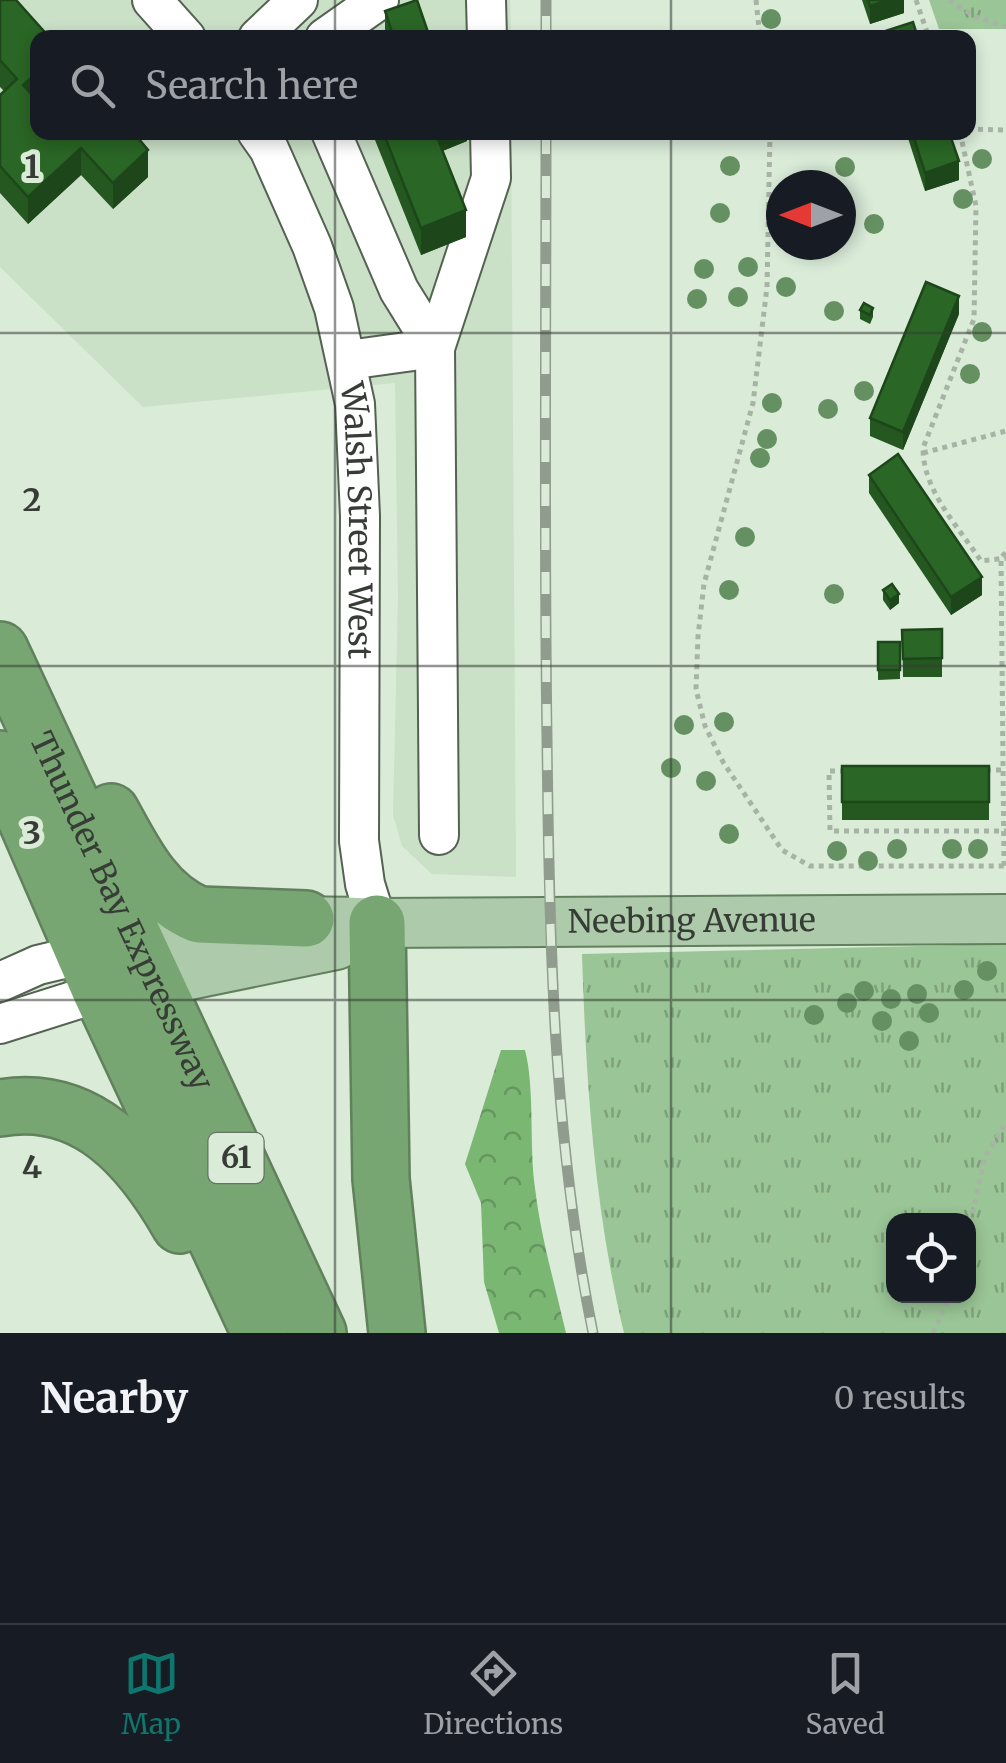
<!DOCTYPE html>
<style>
body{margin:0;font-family:Merriweather,serif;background:#20242c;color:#f1f3f6}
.controls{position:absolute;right:30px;bottom:30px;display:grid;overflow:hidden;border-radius:20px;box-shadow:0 5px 15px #0003}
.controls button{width:90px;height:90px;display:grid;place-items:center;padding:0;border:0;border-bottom:2px solid #363941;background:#171b24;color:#f1f3f6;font:50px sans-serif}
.compass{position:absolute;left:766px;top:170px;width:90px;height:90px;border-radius:50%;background:#171b24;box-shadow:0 5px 15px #0003;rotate:270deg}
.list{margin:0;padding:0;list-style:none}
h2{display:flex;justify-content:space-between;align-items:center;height:130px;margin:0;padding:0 40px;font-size:42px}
h2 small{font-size:32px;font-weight:400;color:#9ea1a6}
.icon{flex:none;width:55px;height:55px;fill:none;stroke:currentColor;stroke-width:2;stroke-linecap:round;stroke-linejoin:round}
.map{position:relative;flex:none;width:1006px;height:1333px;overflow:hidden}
.search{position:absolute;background:#171b24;box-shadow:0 5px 15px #0003;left:30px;right:30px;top:30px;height:110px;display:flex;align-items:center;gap:25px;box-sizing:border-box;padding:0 35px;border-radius:20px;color:#9ea1a6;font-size:38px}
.sheet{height:290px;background:#171b24}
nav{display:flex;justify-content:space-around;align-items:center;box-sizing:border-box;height:140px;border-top:2px solid #363941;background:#171b24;font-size:28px;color:#9ea1a6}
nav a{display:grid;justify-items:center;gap:5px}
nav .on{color:#0f766e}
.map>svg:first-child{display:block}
</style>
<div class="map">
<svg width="1006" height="1333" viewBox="0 0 1006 1333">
<defs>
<pattern id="forest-crowns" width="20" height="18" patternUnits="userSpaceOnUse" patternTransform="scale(2.5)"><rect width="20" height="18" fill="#7ab773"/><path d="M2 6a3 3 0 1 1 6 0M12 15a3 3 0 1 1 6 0" fill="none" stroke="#65965f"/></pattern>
<pattern id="park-tufts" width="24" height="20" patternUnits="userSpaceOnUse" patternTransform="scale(2.5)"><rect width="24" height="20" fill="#9ac596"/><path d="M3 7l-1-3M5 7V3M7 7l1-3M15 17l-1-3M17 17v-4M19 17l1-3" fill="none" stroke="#7ea17b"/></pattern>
</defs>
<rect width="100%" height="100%" fill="#daebd8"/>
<path fill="#cae0c7" d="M0,0H510L511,37L38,38V132L511,133L516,877L432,874L402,846L393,815L398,597L395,383L143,407L0,267Z"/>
<path fill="url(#forest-crowns)" d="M501,1050H525C535,1089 529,1145 535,1188C541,1238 555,1285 566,1333H499L484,1282L481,1203L465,1164Z"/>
<g fill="url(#park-tufts)" fill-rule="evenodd">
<path d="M929,0H1006V29H939Z"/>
<path d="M1006,944V1333H624C594,1208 586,1082 582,954ZM894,1220H968V1296H894Z"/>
</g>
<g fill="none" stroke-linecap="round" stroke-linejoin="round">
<g stroke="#546252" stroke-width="42">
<g id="minor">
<path d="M152,0L186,38"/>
<path d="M486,0L487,38"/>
<path d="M258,38L298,0"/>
<path d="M325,38L379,0"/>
<path id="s1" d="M257,132L269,149L312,246L334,308L355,404L360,516L359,841L365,884L377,923"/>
<path d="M331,132L399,290L435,348L348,360"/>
<path d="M439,835L435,348L491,178L490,132"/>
<path d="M0,982L38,965L84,954"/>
<path d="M0,1024L101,992"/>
</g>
</g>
<g stroke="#61815d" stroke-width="52">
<g id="major">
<path id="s2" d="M102,950C191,927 286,918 377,923L1006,919"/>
<path d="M121,989L336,945L348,939"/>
</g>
</g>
<g stroke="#61815d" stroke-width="60">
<g id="highway">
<path id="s3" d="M0,650L318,1333"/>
<path d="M0,759L101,992L260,1333"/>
<path d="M111,812C133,852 154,897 199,915L306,919"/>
<path d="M377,923L381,1179L397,1333"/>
<path d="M0,1108C87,1093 141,1157 180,1225"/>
</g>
</g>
<g stroke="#a7b4a5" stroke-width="5" stroke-dasharray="5 5" stroke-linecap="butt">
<path d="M756,0L760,38"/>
<path d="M916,0L929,38"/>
<path d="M949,0L976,17L1006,27"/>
<path d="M968,129L1006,130"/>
<path d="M770,132L767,287L753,403L704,584L698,636L696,689L705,726L723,762L782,850L810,866H1006"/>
<path d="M960,132L976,206L974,319L923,448C923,491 958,526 981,561L1006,558"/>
<path d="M923,453L1006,431"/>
<path d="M986,770H1006"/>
<path d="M845,771H829L830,831H1006"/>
<path d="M1004,866L1001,558L1006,552"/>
<path d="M968,1233L985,1157L1006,1122"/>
<path d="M933,1333L950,1296"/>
</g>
<use href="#minor" stroke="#fff" stroke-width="38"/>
<use href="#major" stroke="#adcaaa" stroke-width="48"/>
<use href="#highway" stroke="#77a672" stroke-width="55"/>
<g stroke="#909c8e" stroke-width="11">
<g id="rail">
<path d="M546,38V0"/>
<path d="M546,132C546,334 544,536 547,738C549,939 553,1136 593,1333"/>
</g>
</g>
<use href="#rail" stroke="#daebd8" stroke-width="8" stroke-dasharray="22" stroke-linecap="butt"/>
</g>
<g fill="#659162">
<circle cx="771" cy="19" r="10"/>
<circle cx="982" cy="159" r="10"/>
<circle cx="730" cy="166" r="10"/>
<circle cx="845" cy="167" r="10"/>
<circle cx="963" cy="199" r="10"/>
<circle cx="720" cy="213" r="10"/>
<circle cx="874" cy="224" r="10"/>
<circle cx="748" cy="267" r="10"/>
<circle cx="704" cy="269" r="10"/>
<circle cx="786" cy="287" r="10"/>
<circle cx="738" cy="297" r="10"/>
<circle cx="697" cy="299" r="10"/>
<circle cx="834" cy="311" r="10"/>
<circle cx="982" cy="332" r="10"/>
<circle cx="970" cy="374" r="10"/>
<circle cx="864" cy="391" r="10"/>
<circle cx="772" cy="403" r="10"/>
<circle cx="828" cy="409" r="10"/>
<circle cx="767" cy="439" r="10"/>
<circle cx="760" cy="458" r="10"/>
<circle cx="745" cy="537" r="10"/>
<circle cx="729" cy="590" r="10"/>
<circle cx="834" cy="594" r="10"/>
<circle cx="724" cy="722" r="10"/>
<circle cx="684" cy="725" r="10"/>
<circle cx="671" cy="768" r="10"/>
<circle cx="706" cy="781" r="10"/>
<circle cx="729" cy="834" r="10"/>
<circle cx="897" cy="849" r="10"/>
<circle cx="952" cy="849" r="10"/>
<circle cx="978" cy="849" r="10"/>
<circle cx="837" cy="851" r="10"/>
<circle cx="868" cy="861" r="10"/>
<circle cx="987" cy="971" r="10"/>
<circle cx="964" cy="990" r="10"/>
<circle cx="864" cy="991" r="10"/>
<circle cx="917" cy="994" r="10"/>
<circle cx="891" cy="999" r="10"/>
<circle cx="847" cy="1003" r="10"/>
<circle cx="929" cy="1013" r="10"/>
<circle cx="814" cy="1015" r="10"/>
<circle cx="882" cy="1021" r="10"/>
<circle cx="909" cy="1041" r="10"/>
</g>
<g fill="#245820">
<path d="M0,0L38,132H133L148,177L113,209L81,175L28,224L0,193V95L4,91L0,87Z"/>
<path d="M862,0H904V13L870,24Z"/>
<path d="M385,11L430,38H388L385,29Z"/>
<path d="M375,132H467V141L442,151L466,237L421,255L375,140Z"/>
<path d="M906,132H949L959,180L925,191Z"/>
<path d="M873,308V317L870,324L860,319V310Z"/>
<path d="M959,314L903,450L870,436V418Z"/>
<path d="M869,475L982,595L951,615L869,493Z"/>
<path d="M883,590L899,603L890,610L883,600Z"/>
<path d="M942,629V677H903L902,630Z"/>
<path d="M878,642H900V679L878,680Z"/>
<rect x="842" y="766" width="147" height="54"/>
</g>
<g fill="#1d471a">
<path d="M888,0H904V13L870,24V6Z"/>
<path d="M38,72V99L23,85Z"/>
<path d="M433,132H467V141L433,155Z"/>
<path d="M81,148V175L28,224V197Z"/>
<path d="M148,150V177L113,209V183Z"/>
<path d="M959,161V180L925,191V173Z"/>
<path d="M466,210V237L421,255V228Z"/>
<path d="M959,296V314L903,450V432Z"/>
<path d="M982,577V595L951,615V597Z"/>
<path d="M899,594V603L890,610V600Z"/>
</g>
<g fill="#2a6625" stroke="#1d471a" stroke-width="2.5">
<path d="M0,0H16L50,38H38V72L23,85L38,101V132H133L148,150L113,183L81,148L28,197L0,166V95L17,79L0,60Z"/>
<path d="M417,0L430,38H394L385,11Z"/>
<path d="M868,0H888L870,6Z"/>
<path d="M913,22L918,38H880L879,33Z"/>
<path d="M38,81V101L28,90Z"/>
<path d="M383,132H435L466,210L421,228Z"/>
<path d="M912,132H949L959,161L925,173Z"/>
<path d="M926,282L959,296L903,432L870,418Z"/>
<path d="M864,303L873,308L870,315L860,310Z"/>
<path d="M898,454L982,577L951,597L869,475Z"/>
<path d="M892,584L899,594L890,600L883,590Z"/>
<path d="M942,629V658L903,659L902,630Z"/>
<rect x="878" y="642" width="22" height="28"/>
<rect x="842" y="766" width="147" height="36"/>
</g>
<path fill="none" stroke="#373d36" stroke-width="2.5" stroke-opacity="0.55" d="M335,0V38M671,0V38M335,132V1333M671,132V1333M0,333H1006M0,666H1006M0,1000H1006"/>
<g text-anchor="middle" stroke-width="10" stroke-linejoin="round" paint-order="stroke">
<rect fill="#daebd8" stroke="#687167" stroke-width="2.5" x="208.5" y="1133" width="55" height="50" rx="8"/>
<g font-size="30" font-weight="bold" fill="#373d36">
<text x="236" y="1168">61</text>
</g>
<g font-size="32" fill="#373d36" stroke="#daebd8">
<text dy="11" stroke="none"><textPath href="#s1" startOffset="408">Walsh Street West</textPath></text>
<text dy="11" stroke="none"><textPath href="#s3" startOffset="288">Thunder Bay Expressway</textPath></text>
<text dy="11" stroke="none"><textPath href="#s2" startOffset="592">Neebing Avenue</textPath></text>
</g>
</g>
<g font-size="32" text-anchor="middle" font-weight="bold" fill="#373d36" stroke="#daebd8" stroke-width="10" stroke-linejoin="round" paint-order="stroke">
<text x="32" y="178">1</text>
<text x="32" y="511">2</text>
<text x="32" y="844">3</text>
<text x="32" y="1178">4</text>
</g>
</svg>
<div class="controls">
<button><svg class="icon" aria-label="locate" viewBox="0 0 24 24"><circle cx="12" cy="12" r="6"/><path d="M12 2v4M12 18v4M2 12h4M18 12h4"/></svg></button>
</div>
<svg class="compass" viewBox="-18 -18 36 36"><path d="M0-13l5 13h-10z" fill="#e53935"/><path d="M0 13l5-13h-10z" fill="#9ea1a6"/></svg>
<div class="search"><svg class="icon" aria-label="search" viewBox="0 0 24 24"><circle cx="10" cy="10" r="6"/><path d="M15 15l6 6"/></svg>Search here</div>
</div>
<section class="sheet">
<h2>Nearby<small>0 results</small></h2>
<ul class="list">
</ul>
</section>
<nav>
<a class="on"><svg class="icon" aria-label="map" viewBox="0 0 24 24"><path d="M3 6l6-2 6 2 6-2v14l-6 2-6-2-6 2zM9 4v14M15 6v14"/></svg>Map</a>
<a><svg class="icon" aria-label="directions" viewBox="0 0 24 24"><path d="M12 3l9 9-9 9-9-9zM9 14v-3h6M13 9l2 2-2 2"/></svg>Directions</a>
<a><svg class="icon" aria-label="saved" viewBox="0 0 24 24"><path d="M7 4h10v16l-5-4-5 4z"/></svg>Saved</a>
</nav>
